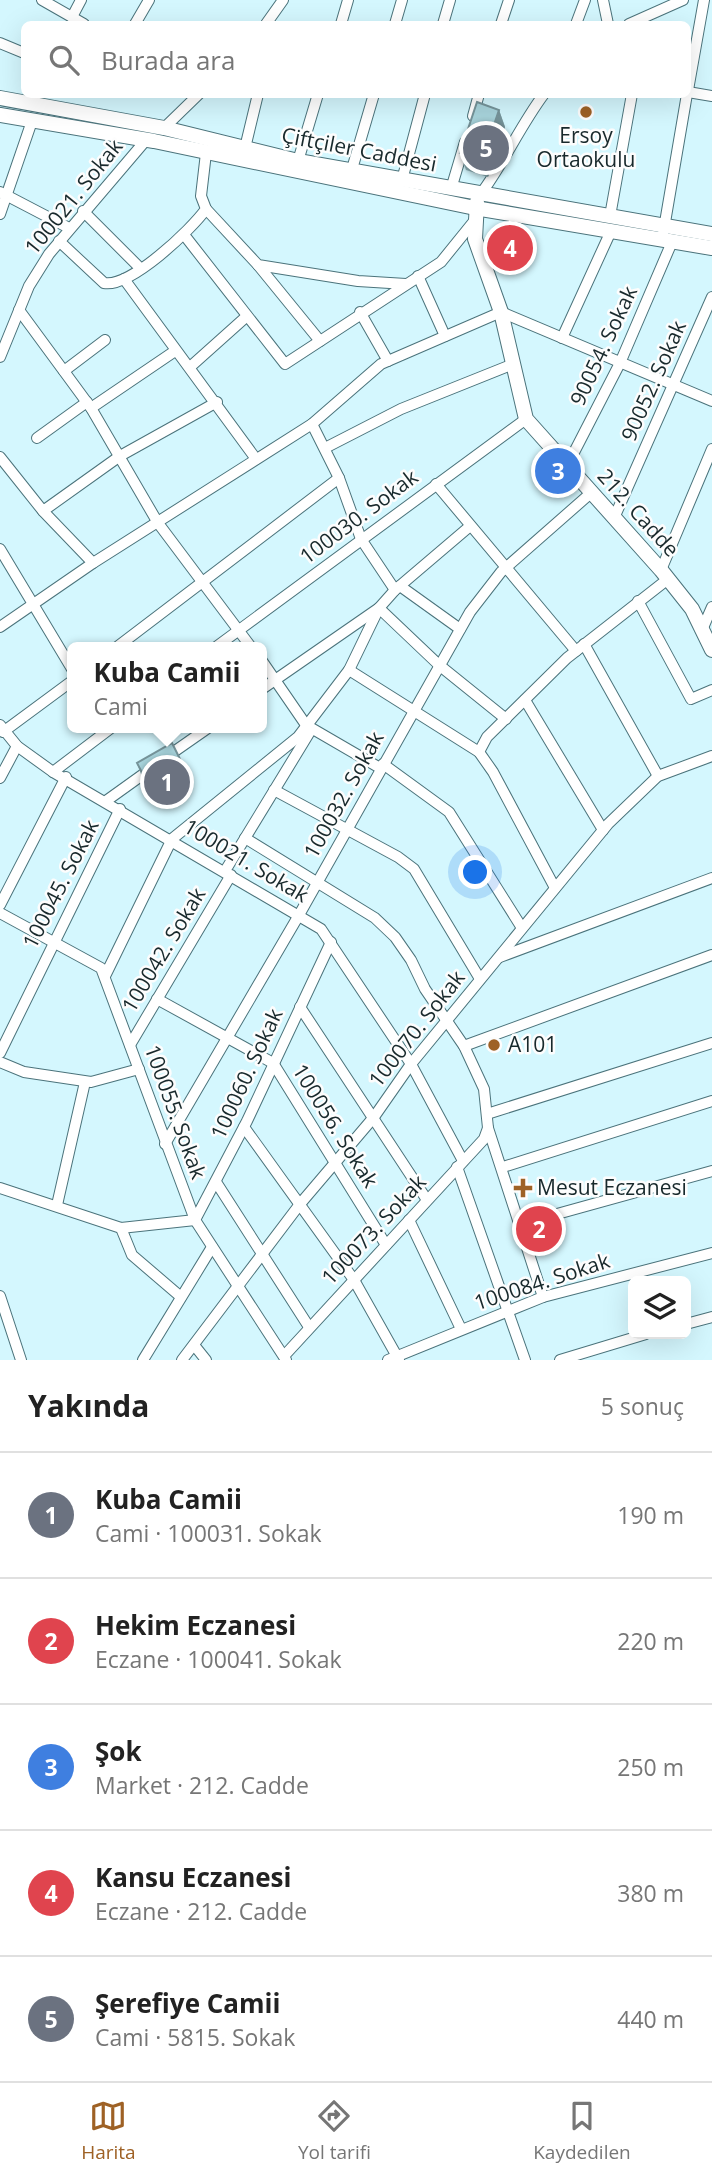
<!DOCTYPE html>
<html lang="tr">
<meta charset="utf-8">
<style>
body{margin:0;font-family:"Open Sans",sans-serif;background:#f2f2f2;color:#222}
.controls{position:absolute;right:21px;bottom:21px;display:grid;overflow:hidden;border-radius:10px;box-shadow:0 7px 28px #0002}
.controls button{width:63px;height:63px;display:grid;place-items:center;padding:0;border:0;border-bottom:2px solid #e0e0e0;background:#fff;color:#222;font:35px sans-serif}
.you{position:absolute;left:476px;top:873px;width:24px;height:24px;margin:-18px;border:5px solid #fff;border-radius:50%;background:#1a73e8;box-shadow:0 0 0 10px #1a73e833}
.badge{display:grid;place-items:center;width:46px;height:46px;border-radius:50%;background:#9e6125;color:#fff;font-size:23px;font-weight:700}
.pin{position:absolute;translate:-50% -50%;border:4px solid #fff;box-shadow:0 2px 7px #0006}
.popup{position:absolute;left:67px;top:642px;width:200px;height:91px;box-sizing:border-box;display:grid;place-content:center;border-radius:10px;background:#fff;filter:drop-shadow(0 2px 5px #0005);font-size:23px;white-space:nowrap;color:#767676}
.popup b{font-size:26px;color:#222}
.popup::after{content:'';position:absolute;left:50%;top:100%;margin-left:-14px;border:14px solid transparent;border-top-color:#fff}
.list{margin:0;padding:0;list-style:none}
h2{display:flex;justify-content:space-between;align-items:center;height:91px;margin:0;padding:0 28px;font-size:30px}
h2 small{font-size:23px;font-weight:400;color:#767676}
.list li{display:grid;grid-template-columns:46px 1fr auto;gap:21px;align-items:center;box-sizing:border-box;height:126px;padding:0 28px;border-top:2px solid #e0e0e0}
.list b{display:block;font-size:26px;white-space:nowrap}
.list p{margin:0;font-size:23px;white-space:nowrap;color:#767676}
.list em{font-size:23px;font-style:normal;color:#767676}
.icon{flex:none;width:38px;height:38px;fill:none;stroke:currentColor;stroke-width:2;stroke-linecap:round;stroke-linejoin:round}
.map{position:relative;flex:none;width:712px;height:1360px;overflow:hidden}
.search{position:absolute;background:#fff;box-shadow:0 7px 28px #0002;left:21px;right:21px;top:21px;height:77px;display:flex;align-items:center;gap:18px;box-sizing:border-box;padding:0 24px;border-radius:10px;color:#767676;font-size:26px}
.sheet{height:721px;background:#fff}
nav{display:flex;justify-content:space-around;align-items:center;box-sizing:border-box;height:98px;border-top:2px solid #e0e0e0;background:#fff;font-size:19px;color:#767676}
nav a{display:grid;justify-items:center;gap:4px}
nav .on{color:#9e6125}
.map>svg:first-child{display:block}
</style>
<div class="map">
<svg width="712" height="1360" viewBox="0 0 712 1360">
<rect width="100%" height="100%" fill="#d4f7fe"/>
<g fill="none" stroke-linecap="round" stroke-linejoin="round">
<g stroke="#4b737b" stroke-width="12">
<g id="street">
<path d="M42,0L84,24"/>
<path d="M603,0L608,24"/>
<path d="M72,17L81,0"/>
<path d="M135,24L149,0"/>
<path d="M266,24L283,0"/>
<path d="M341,24L348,0"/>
<path d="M395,24L402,0"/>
<path d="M443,24L450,0"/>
<path d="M501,24L509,0"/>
<path d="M576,24L585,0"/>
<path d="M629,24L683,0"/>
<path d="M0,43L24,53"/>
<path d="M688,90L704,0"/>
<path d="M688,92L712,96"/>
<path d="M473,116L479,94"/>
<path d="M164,128L199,94"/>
<path d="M245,148L258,94"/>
<path d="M298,161L318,94"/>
<path d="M352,169L374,94"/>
<path d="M402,180L425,94"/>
<path d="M451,189L465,142"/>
<path d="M0,192L69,228"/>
<path d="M480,195C504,163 520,126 544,94"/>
<path d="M206,209L258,265L358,281L406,284"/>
<path d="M83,211L140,268"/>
<path d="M0,214L32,121"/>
<path d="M610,216L632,94"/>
<path d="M185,236L285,364L441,262L475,220"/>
<path d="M662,240L687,94"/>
<path d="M59,241L104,283C130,288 191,230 206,209L201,196L206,153"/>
<path d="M258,265L320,341"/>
<path d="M418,276L445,336"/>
<path d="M124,279L256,459"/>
<path d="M19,310L91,408L158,523L251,647"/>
<path d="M360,312L388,361"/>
<path d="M562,338L611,231"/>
<path d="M0,357L29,286L49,254L146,140"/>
<path d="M190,367L247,316"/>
<path d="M64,371L105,340"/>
<path d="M91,408L175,351"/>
<path d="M312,424L339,478L361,539L395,590"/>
<path d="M37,438L87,402"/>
<path d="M325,448L401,409L511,365"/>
<path d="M0,457L43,511L120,456L217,402"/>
<path d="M567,466L620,363L672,242"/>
<path d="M436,484L576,651"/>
<path d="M43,511L93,563"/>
<path d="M614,518L712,297"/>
<path d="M0,549L72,669"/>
<path d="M661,570L712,449"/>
<path d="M400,586L460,629"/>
<path d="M638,601L691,699L712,690"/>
<path d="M0,627L93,563L312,424L381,364L501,312L712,401"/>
<path d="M702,630L712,607"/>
<path d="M584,644L658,776"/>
<path d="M117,647L339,478"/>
<path d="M216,647L526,419"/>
<path d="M262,661L306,725L380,768"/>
<path d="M349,670L479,752L493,772L555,888"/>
<path d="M262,689L379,608L439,665L506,719"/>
<path d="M525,700L603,830"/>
<path d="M0,725L17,746L53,772L321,929L411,1064L463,1161"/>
<path d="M3,732L72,681"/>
<path d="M479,752L487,737L567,658L668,579"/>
<path d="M165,758L208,728"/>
<path d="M383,764L449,812L522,928"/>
<path d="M53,772L111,728"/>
<path d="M0,778L17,746"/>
<path d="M274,790L398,857L414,869L480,979"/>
<path d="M106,801L152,768"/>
<path d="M245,838L375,918L395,937L411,960L425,989L464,1046L484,1089L488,1128L543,1297"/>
<path d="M225,871L311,730"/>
<path d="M0,905L66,777"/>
<path d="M0,913L101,968L195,1220L286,1360"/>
<path d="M500,957L712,878"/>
<path d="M105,976L172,839L298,737L349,670L379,608L395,590L469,527"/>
<path d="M157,999L273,1063L386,1245"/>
<path d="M300,1007L427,1200"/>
<path d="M130,1045L231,875"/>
<path d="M464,1046L712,955"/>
<path d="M0,1053L120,809"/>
<path d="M0,1062L24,1072L91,1082L139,1069"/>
<path d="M487,1114L712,1043"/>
<path d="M244,1127L354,1280L399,1360"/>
<path d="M165,1144L299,915L470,612L501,572L592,492"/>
<path d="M457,1167L525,1360"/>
<path d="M503,1167L712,1101"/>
<path d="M216,1182L309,1327"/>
<path d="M0,1188L121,1228L195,1220L247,1121L331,942"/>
<path d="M57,1205L85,1082"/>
<path d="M409,1220L461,1329"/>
<path d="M521,1224L712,1171"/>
<path d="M121,1228L132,1255L181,1297"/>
<path d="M0,1296L21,1360"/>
<path d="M686,1324L712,1317"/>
<path d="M194,1345L206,1360"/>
<path d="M284,1356L484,1139L488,1128"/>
<path d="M143,1360L212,1247"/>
<path d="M182,1360L300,1204L374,1117L411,1064L608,824L658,776L712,756"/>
<path d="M388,1360L543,1297L712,1253"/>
<path d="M560,1360L646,1334"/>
</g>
</g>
<g stroke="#4b737b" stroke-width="16">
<g id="secondary">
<path d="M0,98L164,128L298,161L712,234"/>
<path d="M0,115L154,141L475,208L712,248"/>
<path d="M477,202L475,239L501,312L526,419L661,570L692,609L712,650"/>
</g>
</g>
<use href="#street" stroke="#fff" stroke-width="10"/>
<use href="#secondary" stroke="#fff" stroke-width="14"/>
</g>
<g fill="#90b6bd">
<path d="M499,110L505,127L488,177L466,170L460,153Z"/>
<path d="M137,763L184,767L190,784L155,803L143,780Z"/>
</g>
<path fill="#76949a" d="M499,110L505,127L488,177L482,160Z"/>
<g fill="#a8d4dc" stroke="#76949a" stroke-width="2">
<path d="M477,102L499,110L482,160L460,153Z"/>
<path d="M172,743L184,767L149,786L137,763Z"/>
</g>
<g fill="#9e6125" stroke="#fdfdfd" stroke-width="2.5">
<circle cx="586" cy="112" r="7"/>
<circle cx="494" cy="1045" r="7"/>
<path d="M519.5 1177.5h7v7h7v7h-7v7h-7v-7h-7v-7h7z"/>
</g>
<g text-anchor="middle" stroke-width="5" stroke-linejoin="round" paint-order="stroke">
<g font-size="21" fill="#18292c" stroke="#fdfdfd" text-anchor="start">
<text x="586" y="143" text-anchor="middle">Ersoy<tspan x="586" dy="24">Ortaokulu</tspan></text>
<text x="508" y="1052">A101</text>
<text x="537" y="1195">Mesut Eczanesi</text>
</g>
<g font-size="21" fill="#18292c" stroke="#fdfdfd">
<text transform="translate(359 150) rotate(11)" y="7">Çiftçiler Caddesi</text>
<text transform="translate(74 197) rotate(-51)" y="7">100021. Sokak</text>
<text transform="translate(604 346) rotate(-65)" y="7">90054. Sokak</text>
<text transform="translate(654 381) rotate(-66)" y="7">90052. Sokak</text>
<text transform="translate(638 513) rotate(48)" y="7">212. Cadde</text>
<text transform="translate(359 517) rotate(-37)" y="7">100030. Sokak</text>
<text transform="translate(344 795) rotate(-61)" y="7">100032. Sokak</text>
<text transform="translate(246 861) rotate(31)" y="7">100021. Sokak</text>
<text transform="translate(61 884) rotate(-63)" y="7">100045. Sokak</text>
<text transform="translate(164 950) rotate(-59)" y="7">100042. Sokak</text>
<text transform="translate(417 1029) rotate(-52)" y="7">100070. Sokak</text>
<text transform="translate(247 1074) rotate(-65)" y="7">100060. Sokak</text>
<text transform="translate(175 1112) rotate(70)" y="7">100055. Sokak</text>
<text transform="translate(335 1126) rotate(58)" y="7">100056. Sokak</text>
<text transform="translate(374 1230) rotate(-47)" y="7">100073. Sokak</text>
<text transform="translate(542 1282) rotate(-18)" y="7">100084. Sokak</text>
</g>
</g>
</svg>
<div class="controls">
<button><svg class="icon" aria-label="layers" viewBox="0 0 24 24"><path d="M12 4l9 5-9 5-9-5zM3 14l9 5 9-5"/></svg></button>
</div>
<div class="you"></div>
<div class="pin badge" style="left:167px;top:782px;background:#6b7280">1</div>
<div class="popup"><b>Kuba Camii</b>Cami</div>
<div class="pin badge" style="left:539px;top:1229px;background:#e0444e">2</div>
<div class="pin badge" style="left:558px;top:471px;background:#3f7fe0">3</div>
<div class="pin badge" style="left:510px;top:248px;background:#e0444e">4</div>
<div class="pin badge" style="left:486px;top:148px;background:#6b7280">5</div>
<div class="search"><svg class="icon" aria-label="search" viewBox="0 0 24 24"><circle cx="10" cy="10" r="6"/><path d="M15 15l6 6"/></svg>Burada ara</div>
</div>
<section class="sheet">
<h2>Yakında<small>5 sonuç</small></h2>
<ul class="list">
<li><span class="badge" style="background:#6b7280">1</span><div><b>Kuba Camii</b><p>Cami · 100031. Sokak</p></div><em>190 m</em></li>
<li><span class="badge" style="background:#e0444e">2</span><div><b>Hekim Eczanesi</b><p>Eczane · 100041. Sokak</p></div><em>220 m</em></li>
<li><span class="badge" style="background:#3f7fe0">3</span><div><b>Şok</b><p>Market · 212. Cadde</p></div><em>250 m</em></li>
<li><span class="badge" style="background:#e0444e">4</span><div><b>Kansu Eczanesi</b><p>Eczane · 212. Cadde</p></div><em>380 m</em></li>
<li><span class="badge" style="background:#6b7280">5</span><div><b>Şerefiye Camii</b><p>Cami · 5815. Sokak</p></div><em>440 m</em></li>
</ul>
</section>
<nav>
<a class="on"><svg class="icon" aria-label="map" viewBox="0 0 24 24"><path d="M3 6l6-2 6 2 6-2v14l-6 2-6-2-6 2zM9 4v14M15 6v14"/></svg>Harita</a>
<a><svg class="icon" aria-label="directions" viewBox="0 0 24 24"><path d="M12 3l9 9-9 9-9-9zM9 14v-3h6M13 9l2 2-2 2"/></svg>Yol tarifi</a>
<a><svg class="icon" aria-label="saved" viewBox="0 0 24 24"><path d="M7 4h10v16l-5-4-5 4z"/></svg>Kaydedilen</a>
</nav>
